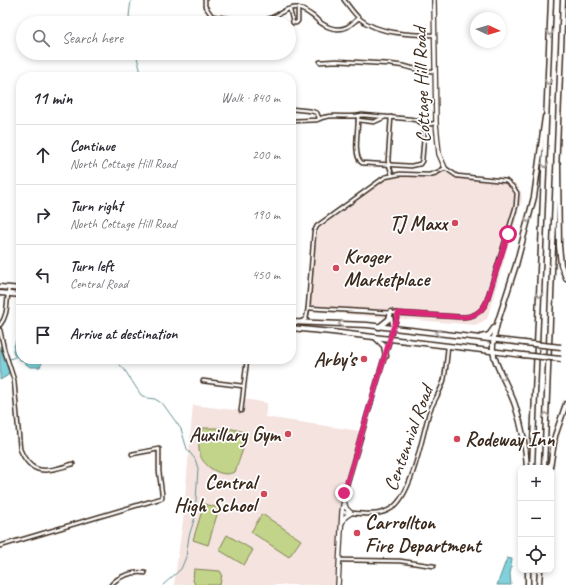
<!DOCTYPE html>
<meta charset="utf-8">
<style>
body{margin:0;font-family:Caveat,sans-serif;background:#f7f7f7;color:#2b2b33}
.controls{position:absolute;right:12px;bottom:12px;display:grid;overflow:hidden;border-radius:8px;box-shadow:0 2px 6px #0003}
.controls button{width:36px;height:36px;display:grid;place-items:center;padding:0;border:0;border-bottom:1px solid #e1e1e2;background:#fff;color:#2b2b33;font:20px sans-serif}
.compass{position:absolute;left:470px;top:12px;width:36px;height:36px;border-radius:50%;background:#fff;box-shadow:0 2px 6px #0003;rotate:94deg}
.stop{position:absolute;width:12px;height:12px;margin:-9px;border:3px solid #db2777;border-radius:50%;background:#fff}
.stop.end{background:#db2777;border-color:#fff;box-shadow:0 1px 4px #0008}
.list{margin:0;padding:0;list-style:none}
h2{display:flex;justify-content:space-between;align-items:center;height:52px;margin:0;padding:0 16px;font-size:17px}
h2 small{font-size:13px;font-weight:400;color:#7c7c81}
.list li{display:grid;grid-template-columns:26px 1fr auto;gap:12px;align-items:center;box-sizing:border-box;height:60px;padding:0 16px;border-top:1px solid #e1e1e2}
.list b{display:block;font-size:15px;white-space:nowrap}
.list p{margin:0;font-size:13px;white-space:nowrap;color:#7c7c81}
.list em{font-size:13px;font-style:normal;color:#7c7c81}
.icon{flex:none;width:22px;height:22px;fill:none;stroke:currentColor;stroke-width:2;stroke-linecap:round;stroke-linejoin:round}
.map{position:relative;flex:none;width:566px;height:585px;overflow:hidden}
.search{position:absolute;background:#fff;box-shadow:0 2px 6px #0003;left:16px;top:16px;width:280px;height:44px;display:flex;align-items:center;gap:10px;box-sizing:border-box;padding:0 14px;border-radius:22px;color:#7c7c81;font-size:15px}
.panel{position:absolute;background:#fff;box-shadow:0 2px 6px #0003;left:16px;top:72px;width:280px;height:292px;border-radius:16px}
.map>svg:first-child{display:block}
</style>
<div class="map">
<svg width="566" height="585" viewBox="0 0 566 585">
<rect width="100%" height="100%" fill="#fff"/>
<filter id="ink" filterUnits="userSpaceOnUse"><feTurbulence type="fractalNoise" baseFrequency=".025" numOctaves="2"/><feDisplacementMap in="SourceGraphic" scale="8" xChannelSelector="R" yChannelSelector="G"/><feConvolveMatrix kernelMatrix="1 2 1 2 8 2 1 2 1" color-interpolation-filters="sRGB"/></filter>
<g filter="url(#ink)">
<g fill="#f4e3df">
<path d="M444,172L455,178L515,183L521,192L522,199L487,319L476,325L309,311L316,238L320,228L386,179L397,175L432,176Z"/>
<path d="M244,399L267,403L265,417L360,431L345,482L340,505L335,585H174L183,520L193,405L243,411Z"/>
</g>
<g fill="#c2d489" stroke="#7e7f54">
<path d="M203,428H228L245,432L243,449L235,472C232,473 229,474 226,474C213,473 200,462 199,450C198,442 201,435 203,428Z"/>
<path d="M204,504L219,508L208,545L193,540Z"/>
<path d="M262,514L301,540L289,557L251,532Z"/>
<path d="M227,535L253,550L244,565L219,550Z"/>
<path d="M194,569L220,571L222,574L220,585H195L193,580Z"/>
</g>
<g fill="#80d1db" stroke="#648e8f">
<path d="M21,330V359H44L40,367H30L14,355L13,350L19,331Z"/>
<path d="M0,346L9,372L7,376L0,380Z"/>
<path d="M507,558L512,559L511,569L510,574L511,585H497Z"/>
</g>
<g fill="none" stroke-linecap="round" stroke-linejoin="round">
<g stroke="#648e8f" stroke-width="1">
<path d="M131,23L129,16L131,0"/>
<path d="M136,53L142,77"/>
<path d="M114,359L124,369L141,395L147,398L155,399L163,404L181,429L187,449L195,459L198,468L195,517L189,536L186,557L181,569L163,585"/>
<path d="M5,361L15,357"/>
</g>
<g stroke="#3b2a1e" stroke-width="5.5">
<g id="street">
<path d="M205,0V6L212,16C227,18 248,22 264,20C276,19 285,6 298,8C304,10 309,13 314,17C322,25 335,33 347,27C351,25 355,21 359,18"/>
<path d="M344,0C349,6 354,14 360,19C378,34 412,35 434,35"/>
<path d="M290,10L293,23H296L298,21V8"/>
<path d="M320,62L336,61L389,64L404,66L422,71H434"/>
<path d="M291,109L311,111L317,113L319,118"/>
<path d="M358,116C359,127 352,156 362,163L411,166L420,164L422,161L425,125"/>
<path d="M391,117L388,161L392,175"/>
<path d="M358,120L374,122L385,117"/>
<path d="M291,121L317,120C330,112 348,119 362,115L410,119L416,120L425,125L436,123"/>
<path d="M445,168L457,176L506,181L513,187L517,193L516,206L486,303C480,314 472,317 461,317L308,308L314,232L317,226L385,177L400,174L429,175L436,173Z"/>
<path d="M391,317L393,328"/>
<path d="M300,322L306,319L308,308"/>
<path d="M0,325C9,314 6,301 9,288"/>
<path d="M393,328L396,321L397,313"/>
<path d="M0,330L4,349L14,380L20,449C32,478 48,471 73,464"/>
<path d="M203,381L243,386"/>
<path d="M241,411L247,359"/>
<path d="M342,512C359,513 377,518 392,508C412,495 422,437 429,413C433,402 441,391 444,380C446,369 447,357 448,346"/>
<path d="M0,546L162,498V494L159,471V449L132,454"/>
<path d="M340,560L400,561L434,566"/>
<path d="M111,585C118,576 134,571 145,573"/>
</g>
</g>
<g stroke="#3b2a1e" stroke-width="6">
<g id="secondary">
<path d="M434,0L436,123L439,154L445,168"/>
<path d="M342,523L345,517L351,513L346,508L344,501"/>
<path d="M338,585L342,512L346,487L393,328"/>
</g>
</g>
<g stroke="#3b2a1e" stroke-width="7">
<g id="highway">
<path d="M558,165L559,246L561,265L566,278"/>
<path d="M0,287L21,289"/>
<path d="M0,293L21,295"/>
<path d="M291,322L367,325L524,343"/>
<path d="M379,327L389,319L391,312"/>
<path d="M291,328L332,332L523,355"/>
<path d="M481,337L489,335L494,328"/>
<path d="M376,338L384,346L386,356"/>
<path d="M527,468C526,446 522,426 515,405C510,389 495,367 493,351C492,342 495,333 497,324L516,265L534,197L545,117"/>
<path d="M532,468L551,0"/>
<path d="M544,468L563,0"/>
<path d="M550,468L555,436L566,404"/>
<path d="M528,585V570"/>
<path d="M539,585L540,570"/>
</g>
</g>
<use href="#street" stroke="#fff" stroke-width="2.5"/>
<use href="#secondary" stroke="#fff" stroke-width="3.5"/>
<use href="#highway" stroke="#fff" stroke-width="4"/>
<g stroke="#3b2a1e" stroke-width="7" stroke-linecap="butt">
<g id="highway-bridge">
<path d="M524,343L561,347"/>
<path d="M523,355L561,359"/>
</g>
</g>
<use href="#highway-bridge" stroke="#fff" stroke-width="4"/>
</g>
<defs><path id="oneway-chevron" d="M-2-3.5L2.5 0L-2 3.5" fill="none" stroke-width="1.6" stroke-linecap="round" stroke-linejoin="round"/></defs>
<g stroke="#a79f9a">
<use href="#oneway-chevron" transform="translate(550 33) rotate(92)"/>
<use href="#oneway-chevron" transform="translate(548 82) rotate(92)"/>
<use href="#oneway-chevron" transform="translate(545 165) rotate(92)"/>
<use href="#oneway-chevron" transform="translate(528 220) rotate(104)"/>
<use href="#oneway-chevron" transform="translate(539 295) rotate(92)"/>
<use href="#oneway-chevron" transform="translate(341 324) rotate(-178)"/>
<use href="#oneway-chevron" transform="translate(438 333) rotate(-172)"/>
<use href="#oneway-chevron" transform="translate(503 377) rotate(66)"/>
<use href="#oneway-chevron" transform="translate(546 415) rotate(-88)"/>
</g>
</g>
<g fill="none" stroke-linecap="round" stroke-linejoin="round" filter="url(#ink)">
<path stroke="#db2777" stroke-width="5" d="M344,493L393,328L396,321L398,313L461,317C472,317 480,314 486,303L508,234"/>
</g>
<g fill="#d1495b" stroke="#fff" stroke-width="1.5">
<circle cx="455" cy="223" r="4"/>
<circle cx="336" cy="268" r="4"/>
<circle cx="364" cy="359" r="4"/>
<circle cx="288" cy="434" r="4"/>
<circle cx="457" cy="439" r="4"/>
<circle cx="264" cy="494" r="4"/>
<circle cx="357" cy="533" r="4"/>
</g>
<g text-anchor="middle" stroke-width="3.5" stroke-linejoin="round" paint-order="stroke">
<g font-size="20" fill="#3b2a1e" stroke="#fff">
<text transform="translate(421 85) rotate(-92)" y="7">Cottage Hill Road</text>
<text transform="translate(408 438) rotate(-70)" y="7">Centennial Road</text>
</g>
<g font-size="20" font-weight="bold" fill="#3b2a1e" stroke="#fff" text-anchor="end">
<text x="447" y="230">TJ Maxx</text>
<text x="344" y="263" text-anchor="start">Kroger<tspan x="344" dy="23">Marketplace</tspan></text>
<text x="356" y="366">Arby's</text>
<text x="280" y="441">Auxillary Gym</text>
<text x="465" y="446" text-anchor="start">Rodeway Inn</text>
<text x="256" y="489">Central<tspan x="256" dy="23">High School</tspan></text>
<text x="365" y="529" text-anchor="start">Carrollton<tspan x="365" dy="23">Fire Department</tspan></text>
</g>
</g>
</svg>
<div class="controls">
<button>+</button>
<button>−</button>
<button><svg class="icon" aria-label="locate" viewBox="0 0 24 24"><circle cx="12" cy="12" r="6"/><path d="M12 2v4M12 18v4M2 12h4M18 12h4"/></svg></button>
</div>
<svg class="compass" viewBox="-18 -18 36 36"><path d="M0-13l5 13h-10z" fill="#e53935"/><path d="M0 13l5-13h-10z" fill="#7c7c81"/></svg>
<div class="stop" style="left:508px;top:234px"></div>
<div class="stop end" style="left:344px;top:493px"></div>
<div class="search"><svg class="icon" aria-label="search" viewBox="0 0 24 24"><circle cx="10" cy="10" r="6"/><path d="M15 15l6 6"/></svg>Search here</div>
<section class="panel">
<h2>11 min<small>Walk · 840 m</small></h2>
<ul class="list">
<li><svg class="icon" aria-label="ahead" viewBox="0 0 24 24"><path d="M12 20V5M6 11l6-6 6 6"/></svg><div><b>Continue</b><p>North Cottage Hill Road</p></div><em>200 m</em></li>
<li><svg class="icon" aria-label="right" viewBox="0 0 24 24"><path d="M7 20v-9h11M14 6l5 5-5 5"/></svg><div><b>Turn right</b><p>North Cottage Hill Road</p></div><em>190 m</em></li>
<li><svg class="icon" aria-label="left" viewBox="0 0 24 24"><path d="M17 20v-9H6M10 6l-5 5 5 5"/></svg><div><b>Turn left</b><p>Central Road</p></div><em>450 m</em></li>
<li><svg class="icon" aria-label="arrive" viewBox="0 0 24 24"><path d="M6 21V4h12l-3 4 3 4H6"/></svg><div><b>Arrive at destination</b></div></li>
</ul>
</section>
</div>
